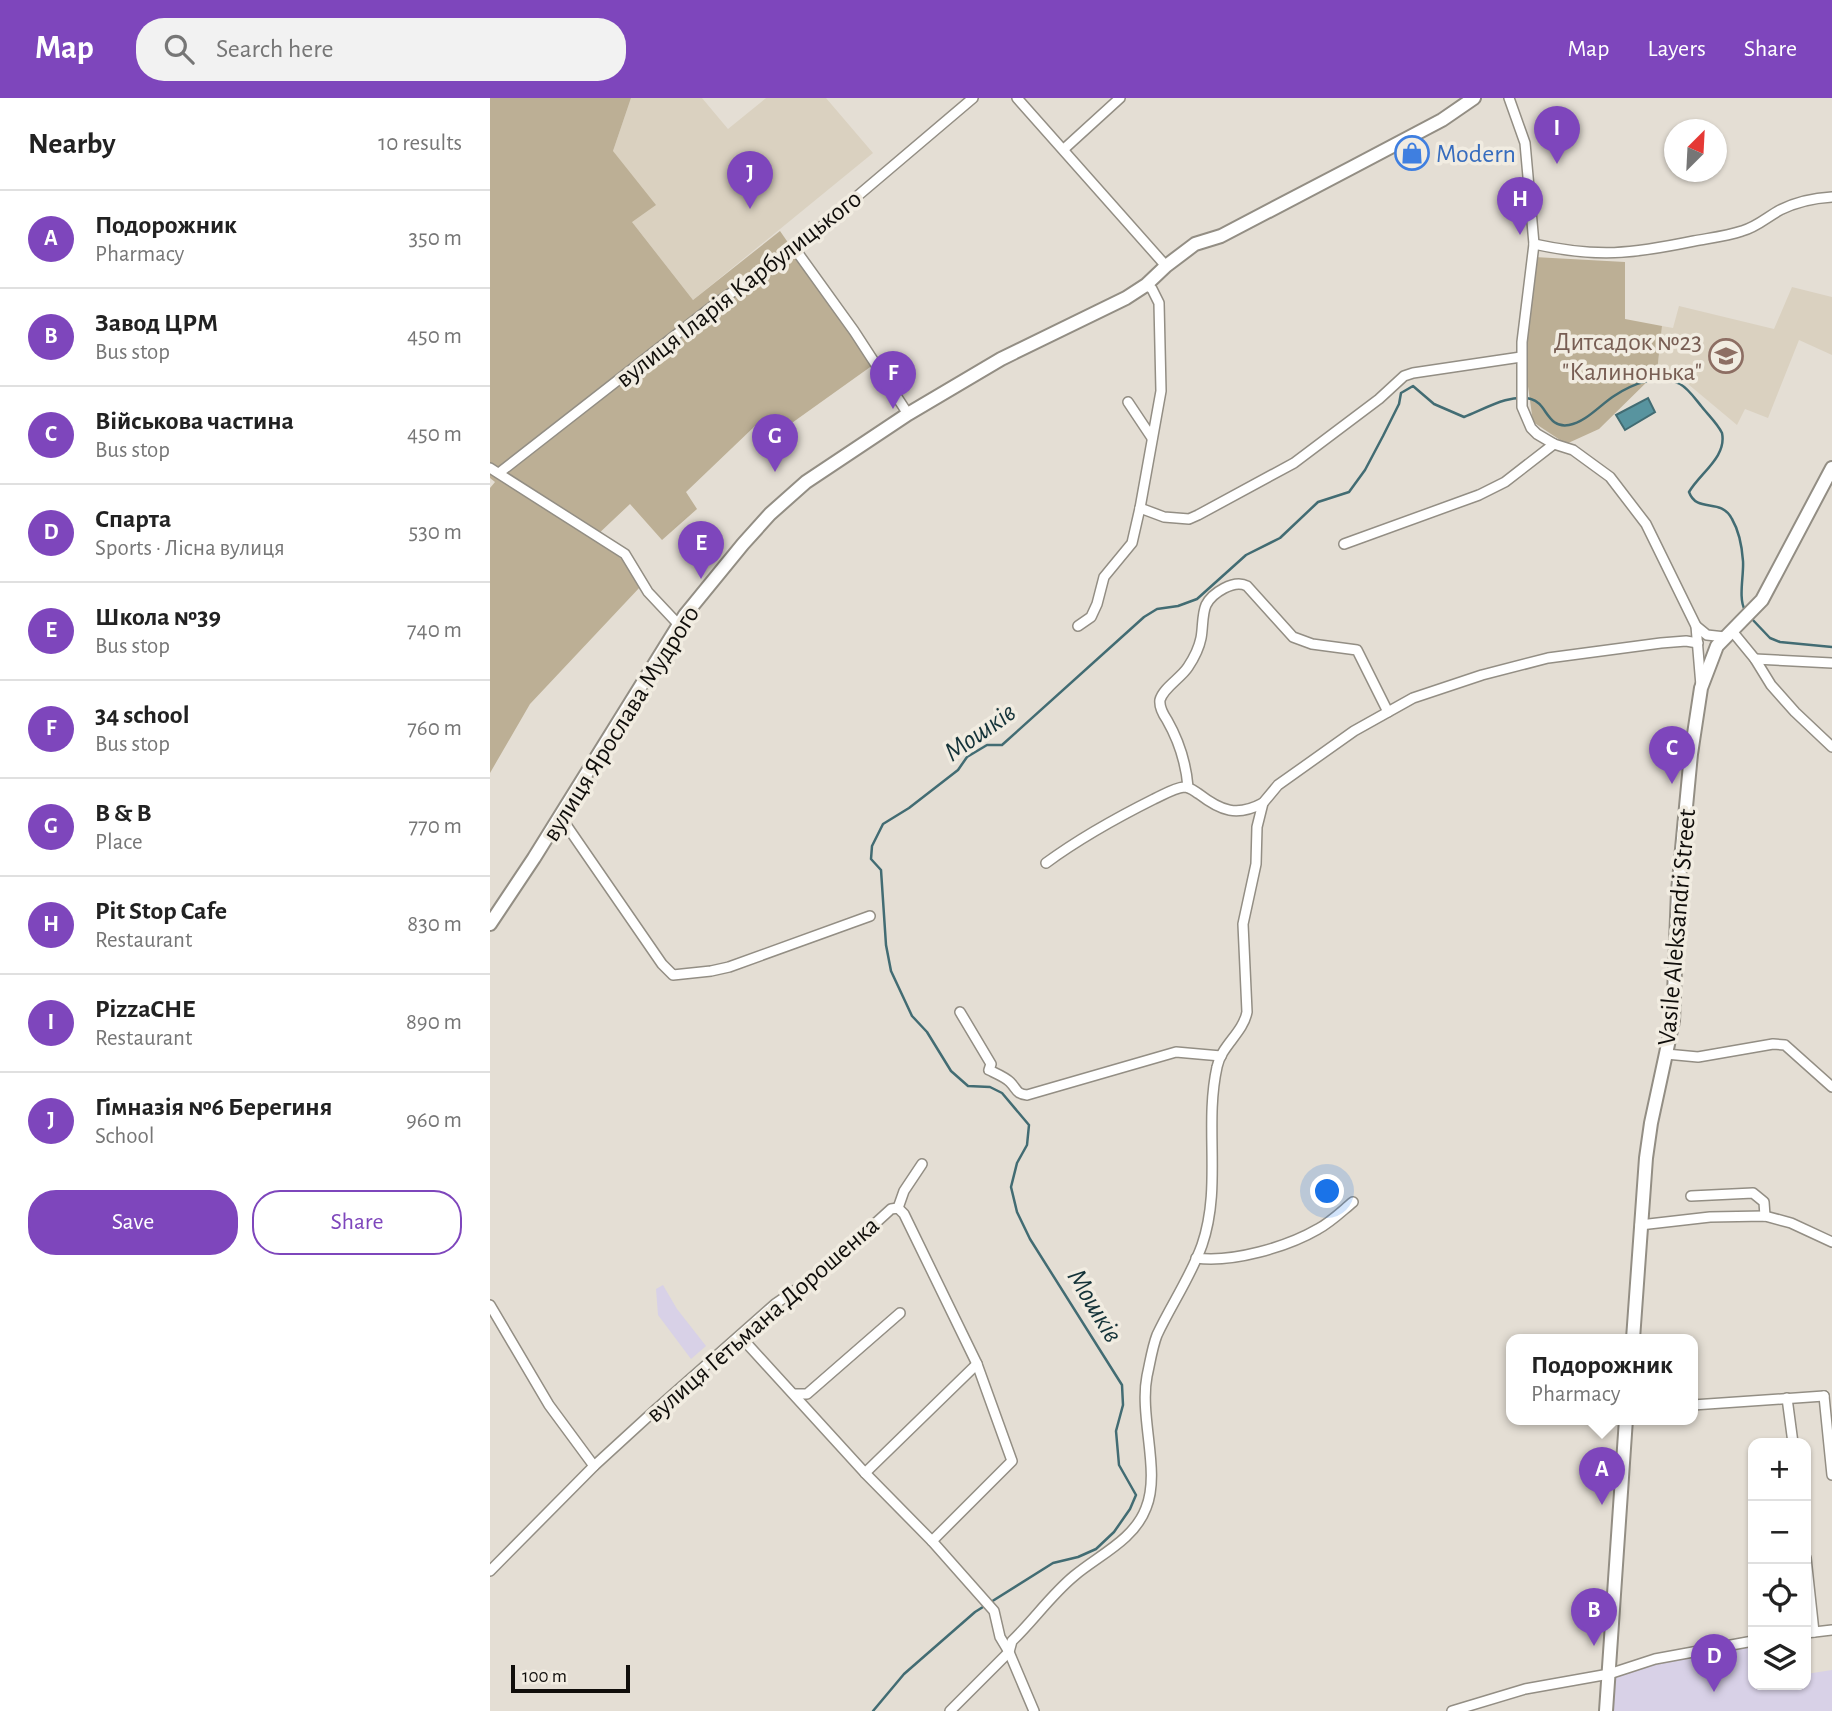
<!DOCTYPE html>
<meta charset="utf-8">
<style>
body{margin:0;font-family:"Alegreya Sans",sans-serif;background:#f2f2f2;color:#222}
.controls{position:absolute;right:21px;bottom:21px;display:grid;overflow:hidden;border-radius:14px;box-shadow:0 2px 5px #0004}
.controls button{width:63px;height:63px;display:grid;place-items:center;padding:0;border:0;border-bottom:2px solid #e0e0e0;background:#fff;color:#222;font:35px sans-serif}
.compass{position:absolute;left:1174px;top:21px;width:63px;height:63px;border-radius:50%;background:#fff;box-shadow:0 2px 5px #0004;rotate:24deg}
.scale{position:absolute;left:21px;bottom:18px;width:119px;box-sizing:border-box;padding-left:7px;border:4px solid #100e0b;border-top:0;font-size:19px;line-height:24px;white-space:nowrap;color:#100e0b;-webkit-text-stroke:5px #f1ece1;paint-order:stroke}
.you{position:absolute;left:838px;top:1094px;width:24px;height:24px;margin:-18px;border:5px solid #fff;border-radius:50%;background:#1a73e8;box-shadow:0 0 0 10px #1a73e833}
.badge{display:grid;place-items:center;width:46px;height:46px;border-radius:50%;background:#7e46bc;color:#fff;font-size:23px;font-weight:700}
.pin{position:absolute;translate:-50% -58px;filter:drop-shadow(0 2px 4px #0008)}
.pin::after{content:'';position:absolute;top:37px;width:24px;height:21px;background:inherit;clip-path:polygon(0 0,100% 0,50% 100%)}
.popup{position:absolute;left:1016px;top:1236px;width:192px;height:91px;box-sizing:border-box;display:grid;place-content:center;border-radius:14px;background:#fff;filter:drop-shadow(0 2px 5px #0005);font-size:23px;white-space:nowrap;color:#767676}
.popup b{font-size:26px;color:#222}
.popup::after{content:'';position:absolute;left:50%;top:100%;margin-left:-14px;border:14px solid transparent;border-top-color:#fff}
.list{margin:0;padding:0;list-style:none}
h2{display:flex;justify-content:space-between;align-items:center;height:91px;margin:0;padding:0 28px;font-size:30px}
h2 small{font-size:23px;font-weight:400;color:#767676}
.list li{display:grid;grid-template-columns:46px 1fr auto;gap:21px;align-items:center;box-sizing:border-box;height:98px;padding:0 28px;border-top:2px solid #e0e0e0}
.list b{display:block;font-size:26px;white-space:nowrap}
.list p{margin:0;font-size:23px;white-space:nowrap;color:#767676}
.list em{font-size:23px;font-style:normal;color:#767676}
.actions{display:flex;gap:14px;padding:21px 28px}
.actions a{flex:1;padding:16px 0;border:2px solid #7e46bc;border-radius:28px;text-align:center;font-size:24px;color:#7e46bc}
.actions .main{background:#7e46bc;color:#fff}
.icon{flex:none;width:38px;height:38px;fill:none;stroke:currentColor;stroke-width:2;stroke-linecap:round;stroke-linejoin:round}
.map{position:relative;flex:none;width:1342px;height:1613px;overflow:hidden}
header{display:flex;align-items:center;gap:42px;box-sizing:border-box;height:98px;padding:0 35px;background:#7e46bc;color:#fff}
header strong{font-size:33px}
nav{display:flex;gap:38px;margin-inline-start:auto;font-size:24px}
.search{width:490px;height:63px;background:#f2f2f2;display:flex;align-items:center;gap:18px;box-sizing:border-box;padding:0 24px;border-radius:28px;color:#767676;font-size:26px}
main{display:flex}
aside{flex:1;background:#fff}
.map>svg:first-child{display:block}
</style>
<header>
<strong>Map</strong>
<div class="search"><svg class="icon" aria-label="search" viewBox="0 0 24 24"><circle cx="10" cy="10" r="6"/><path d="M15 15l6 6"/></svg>Search here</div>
<nav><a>Map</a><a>Layers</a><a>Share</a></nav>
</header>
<main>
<aside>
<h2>Nearby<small>10 results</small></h2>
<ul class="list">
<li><span class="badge">A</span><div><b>Подорожник</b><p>Pharmacy</p></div><em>350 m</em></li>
<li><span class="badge">B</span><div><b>Завод ЦРМ</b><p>Bus stop</p></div><em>450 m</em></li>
<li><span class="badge">C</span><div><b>Військова частина</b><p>Bus stop</p></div><em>450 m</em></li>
<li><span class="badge">D</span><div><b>Спарта</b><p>Sports · Лісна вулиця</p></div><em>530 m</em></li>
<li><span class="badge">E</span><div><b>Школа №39</b><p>Bus stop</p></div><em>740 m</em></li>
<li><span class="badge">F</span><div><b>34 school</b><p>Bus stop</p></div><em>760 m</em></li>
<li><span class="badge">G</span><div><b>B &amp; B</b><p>Place</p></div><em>770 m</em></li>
<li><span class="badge">H</span><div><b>Pit Stop Cafe</b><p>Restaurant</p></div><em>830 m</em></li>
<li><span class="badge">I</span><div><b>PizzaCHE</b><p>Restaurant</p></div><em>890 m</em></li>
<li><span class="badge">J</span><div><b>Гімназія №6 Берегиня</b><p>School</p></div><em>960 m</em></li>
</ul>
<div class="actions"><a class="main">Save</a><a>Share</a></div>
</aside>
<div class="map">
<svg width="1342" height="1613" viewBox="0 0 1342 1613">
<rect width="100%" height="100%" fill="#e4ded4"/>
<g fill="#d8d1e7">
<path d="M173,1187L187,1211L216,1248L201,1261L168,1217L166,1191Z"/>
<path d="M1262,1545L1263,1587H1316V1576L1342,1572V1613H1123L1124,1575L1166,1564Z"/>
</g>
<g fill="#dad1c0">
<path d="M141,0H212L238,31L276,0H336L383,55L203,202L142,124L123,53Z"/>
<path d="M1302,189L1342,199V257L1309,242L1278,320L1255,311L1247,327L1192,281L1167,274L1172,228L1183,230L1189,208L1284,231Z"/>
</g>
<g fill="#bcaf95">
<path d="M0,0H141L123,53L166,107L142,124L203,202L290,133L383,267L278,342L265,328L196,394L207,411L172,442L140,406L105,439L134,463L151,488L40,606L0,675V390L5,384L0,380Z"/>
<path d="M1044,159L1135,164V221L1172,228L1167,274L1109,331L1076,346L1043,324L1034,260Z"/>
</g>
<path fill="#58949f" stroke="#426c73" stroke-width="2" d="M1158,300L1165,314L1135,332L1126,317Z"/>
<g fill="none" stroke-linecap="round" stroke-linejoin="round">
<g stroke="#426c73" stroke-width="2.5">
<path d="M1261,520L1280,540L1290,544L1342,549"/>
<path d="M383,1613L414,1576L485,1514L563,1465L588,1459L606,1451L624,1434L640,1411L646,1397L629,1367L626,1333L633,1307L632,1287L540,1141L527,1114L521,1089L527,1065L537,1047L539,1027L512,995L500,989L478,988L461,973L437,934L422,918L401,873L396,847L391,772L381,761L382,748L393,726L419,710L468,672L477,659L497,647H512L654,519L667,511L688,508L707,501L756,457L790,440L828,404L859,394L875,372L893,338L909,306L911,295L923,288L944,306L974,319C993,312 1020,295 1041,301C1057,305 1057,331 1079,327C1096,324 1110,307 1124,298C1142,286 1169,275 1190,286C1199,291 1206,302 1212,309C1219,318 1227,325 1232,335C1237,359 1210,375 1199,394C1207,416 1231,399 1242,421C1249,433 1252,449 1253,463C1254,477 1248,501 1255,512"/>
</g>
<g stroke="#938e84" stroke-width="12">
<g id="minor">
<path d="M527,0L676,168"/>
<path d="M1019,0L1035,45L1044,146L1032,244V309L1041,330L1047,336L1064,346L1083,352L1120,379L1156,426L1206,528L1211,588"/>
<path d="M574,51L630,0"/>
<path d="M1044,146C1108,160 1141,156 1204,143C1220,140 1237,138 1252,133C1267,129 1277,119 1290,112C1306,104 1324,100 1342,99"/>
<path d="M305,151L364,233L418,316"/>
<path d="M638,304L662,340"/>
<path d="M0,370L135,456L158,494L189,527"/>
<path d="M9,375L228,204L305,151L483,0"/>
<path d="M650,410L674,419L699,421L708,417L804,365L889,301L914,278L923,275L1031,259"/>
<path d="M854,446L989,397L1015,384L1064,346"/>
<path d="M588,528L601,519L607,506L614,479L642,445L650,410L671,293L669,205L662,191L656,187"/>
<path d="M1206,528L1217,537L1235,539"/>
<path d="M1242,533L1265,561L1281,587L1305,614L1342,649"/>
<path d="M1265,561L1342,565"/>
<path d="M698,689C696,665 689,643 677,622C673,616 669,609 670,602C673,590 691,580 698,569C704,560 709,550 711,540C713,530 712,516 716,507C722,495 744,481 757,488L803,539L822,546L867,552L898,614"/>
<path d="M70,718L172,866L183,877L221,873L239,869L380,818"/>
<path d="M556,765C590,740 626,720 664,701C673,697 684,690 694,689C700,689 704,693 709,696C731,713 747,719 773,705"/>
<path d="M470,914L501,966L499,972C505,975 515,979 520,984C527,991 526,996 537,997L686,954L731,958"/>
<path d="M1176,956L1208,959L1283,946L1295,947L1342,989"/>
<path d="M1201,1098L1263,1095L1274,1104L1275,1118"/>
<path d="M408,1110L414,1093L432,1066"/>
<path d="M1150,1127L1220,1119L1275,1118L1301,1125L1342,1144"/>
<path d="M706,1160C742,1165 797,1149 828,1131C841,1124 852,1113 863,1104"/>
<path d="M0,1207L59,1307L104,1368"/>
<path d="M250,1238L375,1375L442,1443L504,1513L510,1539L519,1554L544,1613"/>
<path d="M305,1296H317L410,1215"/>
<path d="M1334,1298L1342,1377"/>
<path d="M1297,1300L1303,1345"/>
<path d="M1203,1307L1334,1298"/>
<path d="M375,1375L487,1266"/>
<path d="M1316,1460L1324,1534"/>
<path d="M0,1473L104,1368L163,1314L285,1206L332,1174L401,1111L408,1110L414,1116L487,1266L522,1363L442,1443"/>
<path d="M1316,1535L1342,1532"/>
<path d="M460,1613L519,1554L522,1543C543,1523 561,1497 584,1478C609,1457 644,1442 656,1410C671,1374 649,1319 657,1278C660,1265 662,1250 667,1237C681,1207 701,1178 712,1147C732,1089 714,1028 727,969C731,948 753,935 757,914L753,826L766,766L767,729L773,705L788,687L864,633L923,600L992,577L1058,560L1171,545L1196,543L1208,545"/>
<path d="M962,1613L1035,1591L1119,1576L1165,1561L1263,1543"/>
</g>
</g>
<g stroke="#938e84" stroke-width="16">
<g id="secondary">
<path d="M0,826L44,760L195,517L253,446L280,416L316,384L418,316L511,261L636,200L656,187L676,168L705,146L731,138L861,70L952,22L984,0"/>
<path d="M1143,1241L1156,1060L1161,1025L1183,923L1188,793L1201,656L1211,590L1227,548L1272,502L1342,370"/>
<path d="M1116,1613L1136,1321"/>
</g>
</g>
<use href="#minor" stroke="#fff" stroke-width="9"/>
<use href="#secondary" stroke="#fff" stroke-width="12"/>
</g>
<defs>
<g id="shop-ring" transform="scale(1.75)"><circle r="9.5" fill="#f1ece1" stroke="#3f7fe0" stroke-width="1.5"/><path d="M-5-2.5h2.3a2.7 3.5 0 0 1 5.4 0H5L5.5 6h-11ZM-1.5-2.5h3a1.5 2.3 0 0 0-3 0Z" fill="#3f7fe0"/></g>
<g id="school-ring" transform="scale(1.75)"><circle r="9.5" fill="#f1ece1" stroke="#8d6e63" stroke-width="1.5"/><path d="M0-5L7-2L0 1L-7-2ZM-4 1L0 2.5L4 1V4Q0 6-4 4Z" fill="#8d6e63"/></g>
</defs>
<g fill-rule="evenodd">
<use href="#shop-ring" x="922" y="55"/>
<use href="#school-ring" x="1236" y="258"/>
</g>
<g text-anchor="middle" stroke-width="7" stroke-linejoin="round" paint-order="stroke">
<g font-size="26" fill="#366cbe" stroke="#f1ece1" text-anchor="start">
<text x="946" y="64">Modern</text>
</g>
<g font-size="26" fill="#100e0b" stroke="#f1ece1">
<text transform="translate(248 190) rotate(-38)" y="9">вулиця Іларія Карбулицького</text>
<text transform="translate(130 625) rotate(-58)" y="9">вулиця Ярослава Мудрого</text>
<text transform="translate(1186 829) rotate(-85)" y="9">Vasile Aleksandri Street</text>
<text transform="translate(272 1221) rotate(-41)" y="9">вулиця Гетьмана Дорошенка</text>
</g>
<g font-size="26" fill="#785e54" stroke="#f1ece1" text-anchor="end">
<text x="1212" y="252">Дитсадок №23<tspan x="1212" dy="30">"Калинонька"</tspan></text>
</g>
<g font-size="28" font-style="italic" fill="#133238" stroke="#f1ece1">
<text transform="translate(489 633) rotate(-35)" y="10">Мошків</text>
<text transform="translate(606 1207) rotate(59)" y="10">Мошків</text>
</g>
</g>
</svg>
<div class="controls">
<button>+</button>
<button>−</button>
<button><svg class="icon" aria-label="locate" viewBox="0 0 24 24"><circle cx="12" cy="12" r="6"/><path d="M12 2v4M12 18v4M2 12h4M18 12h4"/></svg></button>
<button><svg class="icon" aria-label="layers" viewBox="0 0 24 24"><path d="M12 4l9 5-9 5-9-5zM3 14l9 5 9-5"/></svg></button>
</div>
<svg class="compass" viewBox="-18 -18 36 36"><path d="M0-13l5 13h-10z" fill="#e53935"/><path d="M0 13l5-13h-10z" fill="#767676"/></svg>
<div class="scale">100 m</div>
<div class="you"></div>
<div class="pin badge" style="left:1112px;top:1407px">A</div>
<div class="popup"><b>Подорожник</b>Pharmacy</div>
<div class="pin badge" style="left:1104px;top:1548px">B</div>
<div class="pin badge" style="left:1182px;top:686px">C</div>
<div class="pin badge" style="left:1224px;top:1594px">D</div>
<div class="pin badge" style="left:211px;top:481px">E</div>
<div class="pin badge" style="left:403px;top:311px">F</div>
<div class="pin badge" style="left:285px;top:374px">G</div>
<div class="pin badge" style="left:1030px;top:137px">H</div>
<div class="pin badge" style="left:1067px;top:66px">I</div>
<div class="pin badge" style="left:260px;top:111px">J</div>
</div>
</main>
